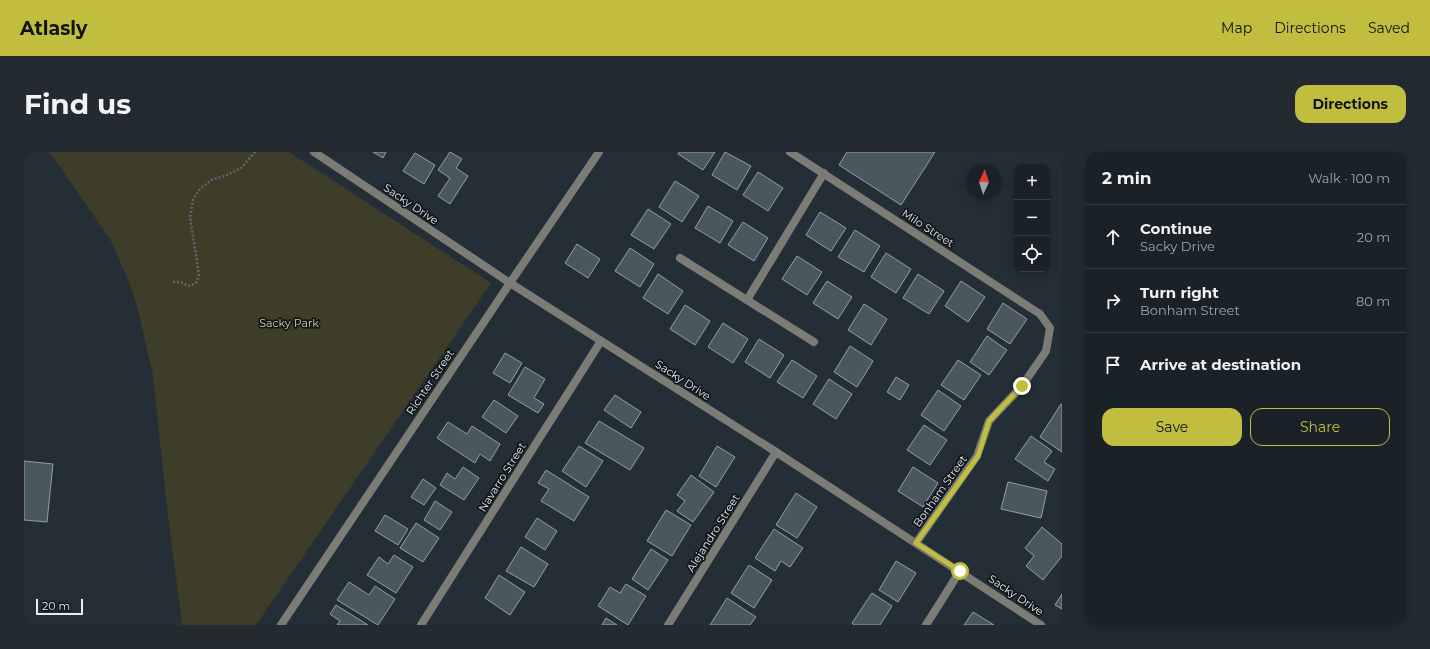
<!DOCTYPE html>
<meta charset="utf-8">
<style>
body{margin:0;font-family:Montserrat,sans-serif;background:#232a30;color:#f1f3f6}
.controls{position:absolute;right:12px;top:12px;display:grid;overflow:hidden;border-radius:8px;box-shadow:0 2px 10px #0003}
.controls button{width:36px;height:36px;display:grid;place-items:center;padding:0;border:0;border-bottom:1px solid #383f45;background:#1a2228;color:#f1f3f6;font:20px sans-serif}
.compass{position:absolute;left:942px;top:12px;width:36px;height:36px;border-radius:50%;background:#1a2228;box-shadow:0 2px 10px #0003;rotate:4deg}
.scale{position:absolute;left:12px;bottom:10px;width:47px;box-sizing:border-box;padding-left:4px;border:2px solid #e5ecf1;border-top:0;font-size:11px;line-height:14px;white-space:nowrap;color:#e5ecf1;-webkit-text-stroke:3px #111619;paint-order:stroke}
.stop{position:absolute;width:12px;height:12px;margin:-9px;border:3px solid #c1bd3f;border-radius:50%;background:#fff}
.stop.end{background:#c1bd3f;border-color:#fff;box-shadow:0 1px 4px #0008}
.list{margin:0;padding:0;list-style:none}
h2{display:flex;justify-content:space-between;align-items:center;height:52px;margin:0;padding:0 16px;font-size:17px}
h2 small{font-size:13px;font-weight:400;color:#9fa4a8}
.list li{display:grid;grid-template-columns:26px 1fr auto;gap:12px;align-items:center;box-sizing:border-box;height:64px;padding:0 16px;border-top:1px solid #383f45}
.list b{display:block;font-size:15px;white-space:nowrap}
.list p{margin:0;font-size:13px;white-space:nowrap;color:#9fa4a8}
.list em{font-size:13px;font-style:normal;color:#9fa4a8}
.actions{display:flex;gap:8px;padding:12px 16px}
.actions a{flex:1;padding:9px 0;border:1px solid #c1bd3f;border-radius:12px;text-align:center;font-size:14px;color:#c1bd3f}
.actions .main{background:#c1bd3f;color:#111}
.icon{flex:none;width:22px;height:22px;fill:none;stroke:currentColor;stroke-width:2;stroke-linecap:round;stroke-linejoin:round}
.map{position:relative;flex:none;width:1038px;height:473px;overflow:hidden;border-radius:12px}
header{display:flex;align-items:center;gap:24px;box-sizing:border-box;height:56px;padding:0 20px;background:#c1bd3f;color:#111}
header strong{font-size:19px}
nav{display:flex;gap:22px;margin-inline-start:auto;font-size:14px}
.intro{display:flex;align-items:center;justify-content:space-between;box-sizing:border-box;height:96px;padding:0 24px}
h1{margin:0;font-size:28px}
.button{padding:10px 18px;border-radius:12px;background:#c1bd3f;color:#111;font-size:14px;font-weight:700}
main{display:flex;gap:24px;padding:0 24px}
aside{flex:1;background:#1a2228;border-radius:12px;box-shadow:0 2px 10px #0003}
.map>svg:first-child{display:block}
</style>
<header>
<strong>Atlasly</strong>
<nav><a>Map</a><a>Directions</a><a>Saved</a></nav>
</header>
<div class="intro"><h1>Find us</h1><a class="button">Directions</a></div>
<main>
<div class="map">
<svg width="1038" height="473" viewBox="0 0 1038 473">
<rect width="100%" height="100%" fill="#232e36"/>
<path fill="#3e3d2a" d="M24,0H265L467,131L232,473H158L143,356L129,224L114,158L107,135L86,87L29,5Z"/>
<g fill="#4b575f" stroke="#929fa8">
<path d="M349,0H362L359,6Z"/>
<path d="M426,0L438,7L432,16L444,24L426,52L414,44L426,26L414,18Z"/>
<path d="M655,0H691L679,18L654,2Z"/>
<path d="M701,0L727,14L713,38L688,23Z"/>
<path d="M823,0H911L877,53L815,13Z"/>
<path d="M391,1L411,13L400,32L379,19Z"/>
<path d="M734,20L759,36L744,59L719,43Z"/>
<path d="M651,29L675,44L658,70L635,55Z"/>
<path d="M684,54L709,69L696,91L671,76Z"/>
<path d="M624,57L647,72L630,97L607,83Z"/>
<path d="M796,60L822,76L807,99L782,83Z"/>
<path d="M719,70L744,86L730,109L704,93Z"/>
<path d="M831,78L856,94L840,120L814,105Z"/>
<path d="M553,92L576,107L564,126L541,111Z"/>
<path d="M606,96L630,112L616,135L591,119Z"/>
<path d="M862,101L887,117L872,141L847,125Z"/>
<path d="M773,104L798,120L783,143L758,127Z"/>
<path d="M634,122L659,139L644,162L619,146Z"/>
<path d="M894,122L920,139L905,162L879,146Z"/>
<path d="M803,129L828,145L814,167L789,151Z"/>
<path d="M937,129L961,145L944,170L921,154Z"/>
<path d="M979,151L1003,167L986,192L963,177Z"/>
<path d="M840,152L863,167L847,193L824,178Z"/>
<path d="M661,153L686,169L671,193L646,177Z"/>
<path d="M699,171L724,187L709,211L684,195Z"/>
<path d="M963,184L983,198L965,223L946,210Z"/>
<path d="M735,187L760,203L746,226L721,210Z"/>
<path d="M826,194L849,209L833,235L810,220Z"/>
<path d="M481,201L498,211L486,231L469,221Z"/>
<path d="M768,208L793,224L779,246L753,230Z"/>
<path d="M934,208L957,223L940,248L917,233Z"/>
<path d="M501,215L521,227L510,246L520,252L514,261L484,243Z"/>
<path d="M872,225L885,233L876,248L863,240Z"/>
<path d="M805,227L828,242L812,267L789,252Z"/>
<path d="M914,238L937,254L920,279L897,263Z"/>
<path d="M591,243L617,260L607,276L580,258Z"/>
<path d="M470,248L494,264L482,281L458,265Z"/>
<path d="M1037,252L1038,253V300L1016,285Z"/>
<path d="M575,269L620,296L606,318L561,291Z"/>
<path d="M424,270L443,282L448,274L476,292L466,309L456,302L451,311L413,286Z"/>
<path d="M900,273L923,288L906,313L883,298Z"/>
<path d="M1007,284L1028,299L1020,310L1031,317L1024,329L991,307Z"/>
<path d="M555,294L579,309L562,335L538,319Z"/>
<path d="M693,294L711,305L692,335L675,324Z"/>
<path d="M0,309L29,312L23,370L0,368Z"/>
<path d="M439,315L455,326L440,348L416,333L423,321L431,327Z"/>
<path d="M889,315L914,331L899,355L874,339Z"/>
<path d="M522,318L565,345L550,369L517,349L525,337L514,331Z"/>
<path d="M667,323L690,340L669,370L653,359L661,349L653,343Z"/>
<path d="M399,327L412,336L400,353L387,345Z"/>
<path d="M984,330L1023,339L1017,366L977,357Z"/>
<path d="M772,341L793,355L773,386L752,373Z"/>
<path d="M411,349L428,360L416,378L400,368Z"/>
<path d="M642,358L667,373L648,404L623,389Z"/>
<path d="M361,363L384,377L374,393L351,379Z"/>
<path d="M513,366L533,379L521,398L501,385Z"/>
<path d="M392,371L415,386L399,410L376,396Z"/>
<path d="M1018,375L1038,392V404L1019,428L1002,414L1010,404L1001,396Z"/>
<path d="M750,377L779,396L766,415L757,409L751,419L731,406Z"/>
<path d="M497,395L524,412L510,435L482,419Z"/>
<path d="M627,397L644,408L624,438L608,427Z"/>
<path d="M370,403L389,415L372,441L343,423L355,405L364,412Z"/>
<path d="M872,409L892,421L874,450L855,438Z"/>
<path d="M725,413L748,428L730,456L707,441Z"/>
<path d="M475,423L501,440L486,463L461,446Z"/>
<path d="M325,430L345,443L351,434L371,447L354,473L313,448Z"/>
<path d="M602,432L622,444L604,473L574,454L586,435L596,441Z"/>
<path d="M848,441L868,454L856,473H830L828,471Z"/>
<path d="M1038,442V457L1031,453Z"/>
<path d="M703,446L732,465L726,473H686Z"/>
<path d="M312,453L344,473H313L316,469L306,462Z"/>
<path d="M949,460L970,473H940Z"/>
<path d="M582,466L593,473H578Z"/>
</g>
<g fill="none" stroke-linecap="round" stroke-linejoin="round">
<path stroke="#5f686f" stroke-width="2.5" stroke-dasharray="2 2" stroke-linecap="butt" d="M149,130H156L165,134L172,131L175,123L166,65L169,48L176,37L187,28L203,23L217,16L231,0"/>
<g stroke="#7c7c76" stroke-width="8">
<path d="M766,0L1016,162L1026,176L1022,199L998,234L965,269L953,304L892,391"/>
<path d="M656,106L790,190"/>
<path d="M723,148L800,21"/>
<path d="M397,473L577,189"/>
<path d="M644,473L752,300"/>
<path d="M902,473L936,419"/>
</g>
<g stroke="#7c7c76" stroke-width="8">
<path d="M290,0L486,131L752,300L1017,473"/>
<path d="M257,473L486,131L575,0"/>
</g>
</g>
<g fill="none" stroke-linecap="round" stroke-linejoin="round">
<path stroke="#c1bd3f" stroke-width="5" d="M936,419L892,391L954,304L965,269L998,234"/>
</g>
<g text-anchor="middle" stroke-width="3.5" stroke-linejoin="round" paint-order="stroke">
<g font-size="11" fill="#e5ecf1" stroke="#111619">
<text transform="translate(387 52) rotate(34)" y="4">Sacky Drive</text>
<text transform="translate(904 76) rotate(33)" y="4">Milo Street</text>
<text transform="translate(659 228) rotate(33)" y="4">Sacky Drive</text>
<text transform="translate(406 230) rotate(-56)" y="4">Richter Street</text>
<text transform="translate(478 325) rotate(-58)" y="4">Navarro Street</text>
<text transform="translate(916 339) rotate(-55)" y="4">Bonham Street</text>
<text transform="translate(689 381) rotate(-58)" y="4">Alejandro Street</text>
<text transform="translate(992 443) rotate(34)" y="4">Sacky Drive</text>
</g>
<g font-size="11" fill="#d2d198" stroke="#111619">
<text x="265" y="175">Sacky Park</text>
</g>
</g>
</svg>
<div class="controls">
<button>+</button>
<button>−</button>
<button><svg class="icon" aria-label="locate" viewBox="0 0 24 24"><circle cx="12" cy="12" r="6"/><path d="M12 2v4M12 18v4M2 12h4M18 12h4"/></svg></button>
</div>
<svg class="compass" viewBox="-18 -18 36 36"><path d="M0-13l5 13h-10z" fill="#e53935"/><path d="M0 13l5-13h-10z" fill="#9fa4a8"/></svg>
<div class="scale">20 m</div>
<div class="stop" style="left:936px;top:419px"></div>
<div class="stop end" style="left:998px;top:234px"></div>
</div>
<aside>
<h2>2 min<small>Walk · 100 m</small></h2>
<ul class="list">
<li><svg class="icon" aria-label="ahead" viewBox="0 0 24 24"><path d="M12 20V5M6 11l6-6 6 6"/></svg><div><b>Continue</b><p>Sacky Drive</p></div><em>20 m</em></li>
<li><svg class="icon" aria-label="right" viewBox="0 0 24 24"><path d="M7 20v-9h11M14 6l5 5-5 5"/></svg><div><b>Turn right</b><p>Bonham Street</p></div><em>80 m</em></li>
<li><svg class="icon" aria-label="arrive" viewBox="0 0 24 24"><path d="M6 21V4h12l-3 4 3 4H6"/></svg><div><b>Arrive at destination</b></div></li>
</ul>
<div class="actions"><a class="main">Save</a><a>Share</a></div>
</aside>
</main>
